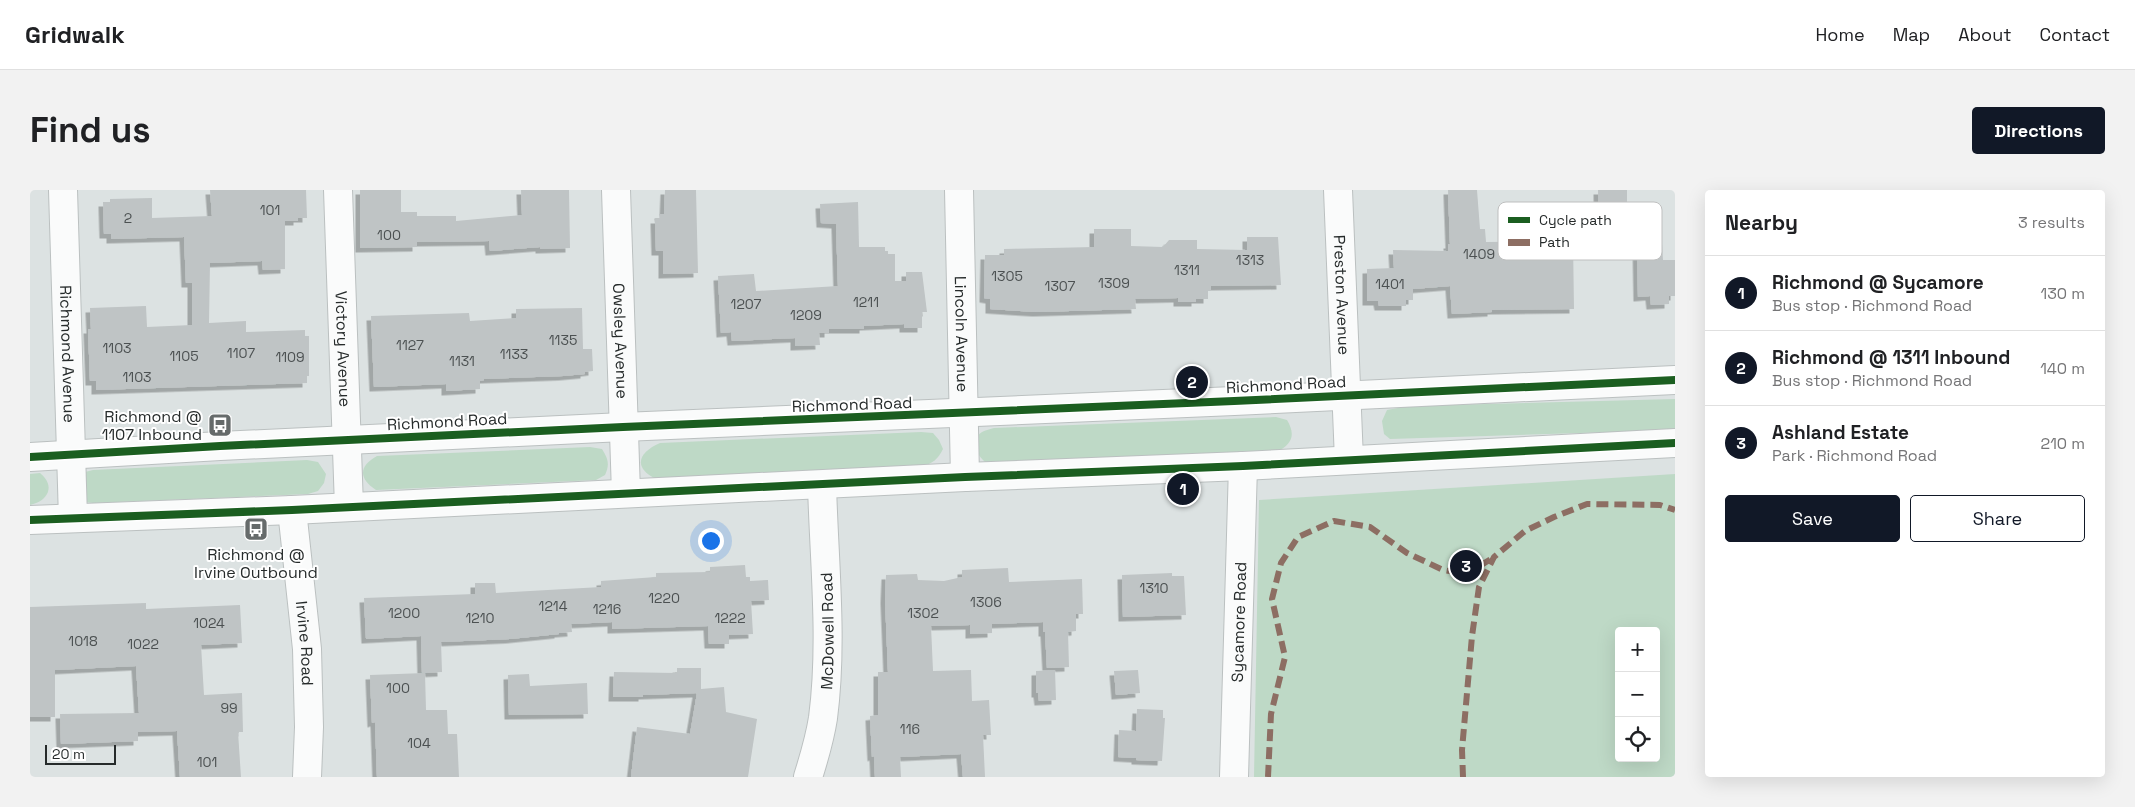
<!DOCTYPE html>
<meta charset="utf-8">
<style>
body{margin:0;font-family:"Space Grotesk",sans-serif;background:#f2f2f2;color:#202124}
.controls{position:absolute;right:15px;bottom:15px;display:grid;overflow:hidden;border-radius:5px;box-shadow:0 5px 20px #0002}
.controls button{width:45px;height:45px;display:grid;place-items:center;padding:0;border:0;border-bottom:1px solid #e0e0e0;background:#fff;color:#202124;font:25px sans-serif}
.scale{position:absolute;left:15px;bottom:12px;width:71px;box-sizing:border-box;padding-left:5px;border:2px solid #262b2b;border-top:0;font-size:14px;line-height:18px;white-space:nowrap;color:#262b2b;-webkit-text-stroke:4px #fff;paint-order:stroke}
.you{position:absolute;left:680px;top:350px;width:18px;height:18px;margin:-12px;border:4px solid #fff;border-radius:50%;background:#1a73e8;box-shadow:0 0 0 8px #1a73e833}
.badge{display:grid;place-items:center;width:32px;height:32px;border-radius:50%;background:#111827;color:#fff;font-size:16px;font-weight:700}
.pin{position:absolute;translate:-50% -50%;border:2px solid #fff;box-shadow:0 1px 5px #0006}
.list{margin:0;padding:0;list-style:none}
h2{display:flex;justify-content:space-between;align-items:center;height:65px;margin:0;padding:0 20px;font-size:21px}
h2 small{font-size:16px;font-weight:400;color:#757577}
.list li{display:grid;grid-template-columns:32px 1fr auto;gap:15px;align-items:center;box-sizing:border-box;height:75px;padding:0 20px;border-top:1px solid #e0e0e0}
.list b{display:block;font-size:19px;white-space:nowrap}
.list p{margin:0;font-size:16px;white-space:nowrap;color:#757577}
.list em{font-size:16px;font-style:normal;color:#757577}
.actions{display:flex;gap:10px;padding:15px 20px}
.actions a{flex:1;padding:11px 0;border:1px solid #111827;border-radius:5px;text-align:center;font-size:18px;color:#111827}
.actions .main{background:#111827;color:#fff}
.icon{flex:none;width:28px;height:28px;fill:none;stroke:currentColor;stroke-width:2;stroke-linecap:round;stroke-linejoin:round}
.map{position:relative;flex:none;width:1645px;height:587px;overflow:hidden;border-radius:5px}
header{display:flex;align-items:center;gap:30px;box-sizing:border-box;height:70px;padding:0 25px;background:#fff;border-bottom:1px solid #e0e0e0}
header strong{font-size:24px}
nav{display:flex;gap:28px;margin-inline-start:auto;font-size:18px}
.intro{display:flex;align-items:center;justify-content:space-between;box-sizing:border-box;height:120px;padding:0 30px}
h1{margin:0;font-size:35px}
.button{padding:12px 22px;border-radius:5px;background:#111827;color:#fff;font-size:18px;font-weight:700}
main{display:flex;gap:30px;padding:0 30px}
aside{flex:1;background:#fff;border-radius:5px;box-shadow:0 5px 20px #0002}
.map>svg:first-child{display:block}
</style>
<header>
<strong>Gridwalk</strong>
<nav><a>Home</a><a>Map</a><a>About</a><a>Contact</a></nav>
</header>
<div class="intro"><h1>Find us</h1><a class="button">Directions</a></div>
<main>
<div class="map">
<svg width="1645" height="587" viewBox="0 0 1645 587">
<defs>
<filter id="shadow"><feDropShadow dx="-4.5" dy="4.5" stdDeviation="0" flood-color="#0004"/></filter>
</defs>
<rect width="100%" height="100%" fill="#dce2e2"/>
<g fill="#bed9c6" fill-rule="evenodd">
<path d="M1645,209V240L1360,249L1354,244L1352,231L1357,220L1378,216Z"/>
<path d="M1246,227L1257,230C1266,245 1262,254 1247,262L961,276C950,271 937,252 952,242C955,240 961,239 964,238Z"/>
<path d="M891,242L903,243L909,250L913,259C908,269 903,273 893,276L626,289C602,277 609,262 630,253Z"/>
<path d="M560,257L572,259C578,269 580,274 575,285L566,290L346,300C328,288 329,276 347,266Z"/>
<path d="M277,270L288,272L296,284L294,293L288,301L278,304L63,313L55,312L50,288L55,282L63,280Z"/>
<path d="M10,283C26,296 18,311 0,315V284Z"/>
<path d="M1645,284V587H1224L1229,310ZM1589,441H1626V568H1589Z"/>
</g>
<g fill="#bfc4c5" filter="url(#shadow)">
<path d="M180,0H276L277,28H268V31H255V79L233,80L232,71L180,73L179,133L216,131V142L275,140V146H279V186H277V193L66,200V191H60L58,139H61L60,118L116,116L117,137L162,135V93H156L154,47L81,49V44H74L73,12H80V9L122,8V28L182,26Z"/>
<path d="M330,0H371V22H387V26H426V31L492,25L491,0H539L540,58L510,59V57L460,61L459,51L387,52V57L330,58Z"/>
<path d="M635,0H666L668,83L633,84V61H626L625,29H630L629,24H634Z"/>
<path d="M1418,0H1447L1450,39H1455L1456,52L1543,51L1544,119L1462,120V122L1422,124L1420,96L1383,99V110H1376V116H1349L1348,111H1337V79L1364,78L1363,60L1418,61V54H1420Z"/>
<path d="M1568,0H1597V63L1551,61V38L1569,39Z"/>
<path d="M828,12L829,57H855V61H858V64H865V91H876V82H892L897,122H892V138H874V134L834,136V139H799V143H789L790,155L765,156V148L702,151L701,142L691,143L688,86L724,84L726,101L808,96L806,34L791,33L790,14Z"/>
<path d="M1064,39H1101V56L1133,57L1139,50H1167V59L1217,60V47H1248L1251,95L1181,96V101H1178V109H1166V112H1148V108L1105,109L1106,119L1007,122L960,119V109L954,108L955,65H974V59L1064,57Z"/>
<path d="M1629,50V54H1632L1633,70H1645V106H1639V114L1621,115L1620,106L1608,107L1607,51Z"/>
<path d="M552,118L553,159H562L563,181L555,182V184L533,186L454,189V190L450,191V199L416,201V194L344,197L341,126L439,123L440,131L486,128V119Z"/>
<path d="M715,375L716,387H720V391L738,390L739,410L721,411L723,444L699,445V454H679L678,436L582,439V432L541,434L542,442L529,443V444L480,449L411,452L412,482L392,483L391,446L336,449L334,408L445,404V393H465L466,403L571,397V391L626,387V383L680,382V377Z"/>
<path d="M978,378L979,392L1052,389L1053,424H1046V441L1038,442L1039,477L1017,478L1015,442H1013V432L962,434V443L940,444V435L901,436L903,481L941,480L942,511L959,510L961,545H953L955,587H933L931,564L870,567L871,587H845L844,566L842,567L840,526L848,525V482H858L855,409L856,385L887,384L888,390L914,391L932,387V380Z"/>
<path d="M1142,383V386H1154L1156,425L1093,427L1092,385Z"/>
<path d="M116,413V419L210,415L212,453L171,455L174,505L212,503L213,542H208L211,587H150L147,541L108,542V551L31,554L30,524L109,523L106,476L25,480V527H0V417Z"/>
<path d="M647,478H671V499L694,497L696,522L727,529L718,587H601L607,537L660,544L667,503L613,505V507H583L584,482L647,483Z"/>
<path d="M1025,480L1026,510L1009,511L1008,503H1006V481Z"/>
<path d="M1108,480L1110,503L1086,505L1084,481Z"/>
<path d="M395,483L396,520H417L418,544H427L429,587H347L345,532L342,533L340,485Z"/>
<path d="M499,484L500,496L557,493L558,524L479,525L478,485Z"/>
<path d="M1107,519L1133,520V528H1135L1132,571L1106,570V568L1088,567L1089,540L1106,541Z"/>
</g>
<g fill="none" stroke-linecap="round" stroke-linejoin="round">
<g stroke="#bbc0c0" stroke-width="30">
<g id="street">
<path id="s1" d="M33,0L43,328"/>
<path id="s2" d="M308,0L319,317"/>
<path id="s3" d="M586,0L596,303"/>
<path id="s4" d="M929,0L935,287"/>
<path id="s5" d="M1308,0L1319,270"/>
<path id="s6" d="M262,320L277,459L279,537L277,587"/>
<path id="s7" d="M778,587C784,568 790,547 793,528C803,452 794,371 792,295"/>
<path id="s8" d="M1204,587L1213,276"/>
</g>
</g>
<g stroke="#bbc0c0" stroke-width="30">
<g id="primary">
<path d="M0,267L190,256L593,237L1204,211L1645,190"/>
<path d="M0,330L262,320L935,287L1213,276L1645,253"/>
</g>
</g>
<use href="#street" stroke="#fafbfb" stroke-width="28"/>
<use href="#primary" stroke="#fafbfb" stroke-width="28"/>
<g stroke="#8d6e63" stroke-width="6" stroke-dasharray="12 6" stroke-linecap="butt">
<path d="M1238,587L1241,524L1255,467L1242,409L1251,373L1268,347L1304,331L1340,337L1377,363L1413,380L1437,384L1464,367"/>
<path d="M1433,587L1432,560L1442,446L1449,397L1464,367L1495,341L1524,327L1557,314L1630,315L1645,320"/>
</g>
<g stroke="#fff" stroke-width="11">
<g id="cycleway">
<path d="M0,267L190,256L593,237L1204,211L1645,190"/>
<path d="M0,330L262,320L935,287L1213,276L1645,253"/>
</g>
</g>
<use href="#cycleway" stroke="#1b5e20" stroke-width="8"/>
</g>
<defs>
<g id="bus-square" transform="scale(1.25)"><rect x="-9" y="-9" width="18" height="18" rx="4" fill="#666b6b" stroke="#fff"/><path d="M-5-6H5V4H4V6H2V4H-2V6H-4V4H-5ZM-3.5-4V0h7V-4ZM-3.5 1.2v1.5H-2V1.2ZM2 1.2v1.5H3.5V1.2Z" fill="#fff"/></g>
</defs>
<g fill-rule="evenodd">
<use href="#bus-square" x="190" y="235"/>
<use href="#bus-square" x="226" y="339"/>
</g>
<g text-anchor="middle" stroke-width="4" stroke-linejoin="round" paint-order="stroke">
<g font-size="14" fill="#4c5152">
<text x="240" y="25">101</text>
<text x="98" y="33">2</text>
<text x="359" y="50">100</text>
<text x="1449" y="69">1409</text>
<text x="1220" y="75">1313</text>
<text x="1157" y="85">1311</text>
<text x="977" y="91">1305</text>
<text x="1084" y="98">1309</text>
<text x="1360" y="99">1401</text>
<text x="1030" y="101">1307</text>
<text x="836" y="117">1211</text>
<text x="716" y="119">1207</text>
<text x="776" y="130">1209</text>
<text x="533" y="155">1135</text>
<text x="380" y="160">1127</text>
<text x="87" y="163">1103</text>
<text x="211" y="168">1107</text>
<text x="484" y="169">1133</text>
<text x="154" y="171">1105</text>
<text x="260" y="172">1109</text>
<text x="432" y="176">1131</text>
<text x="107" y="192">1103</text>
<text x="1124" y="403">1310</text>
<text x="634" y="413">1220</text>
<text x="956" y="417">1306</text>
<text x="523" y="421">1214</text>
<text x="577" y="424">1216</text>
<text x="374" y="428">1200</text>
<text x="893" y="428">1302</text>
<text x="450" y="433">1210</text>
<text x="700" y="433">1222</text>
<text x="179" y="438">1024</text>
<text x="53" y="456">1018</text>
<text x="113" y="459">1022</text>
<text x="368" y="503">100</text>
<text x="199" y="523">99</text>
<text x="880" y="544">116</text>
<text x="389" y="558">104</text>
<text x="177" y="577">101</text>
</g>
<g font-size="16" fill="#262b2b" stroke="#fff">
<text dy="6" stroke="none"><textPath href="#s5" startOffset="105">Preston Avenue</textPath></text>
<text dy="6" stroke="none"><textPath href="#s4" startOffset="144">Lincoln Avenue</textPath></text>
<text dy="6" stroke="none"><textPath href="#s3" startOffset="151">Owsley Avenue</textPath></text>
<text dy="6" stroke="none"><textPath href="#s2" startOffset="159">Victory Avenue</textPath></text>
<text dy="6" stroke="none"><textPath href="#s1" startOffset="164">Richmond Avenue</textPath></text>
<text transform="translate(1256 194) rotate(-3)" y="6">Richmond Road</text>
<text transform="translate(822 214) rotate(-2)" y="6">Richmond Road</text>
<text transform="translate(417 231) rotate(-3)" y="6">Richmond Road</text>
<text dy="6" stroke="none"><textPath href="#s8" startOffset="155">Sycamore Road</textPath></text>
<text dy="6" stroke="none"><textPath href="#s7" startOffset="148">McDowell Road</textPath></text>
<text dy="6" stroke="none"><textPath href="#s6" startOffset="134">Irvine Road</textPath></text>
</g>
<g font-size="16" fill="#262b2b" stroke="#fff" text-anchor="end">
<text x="172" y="232">Richmond @<tspan x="172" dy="18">1107 Inbound</tspan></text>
<text x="226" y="370" text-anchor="middle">Richmond @<tspan x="226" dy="18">Irvine Outbound</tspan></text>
</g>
</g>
<rect x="1468" y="12" width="164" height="58" rx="8" fill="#fff" stroke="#bebfbf" stroke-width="1"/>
<rect x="1478" y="27" width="22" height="6" fill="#1b5e20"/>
<rect x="1478" y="49" width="22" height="7" fill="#8d6e63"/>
<g font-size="14" fill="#262b2b">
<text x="1509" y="35">Cycle path</text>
<text x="1509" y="57">Path</text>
</g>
</svg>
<div class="controls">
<button>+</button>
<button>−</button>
<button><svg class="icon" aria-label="locate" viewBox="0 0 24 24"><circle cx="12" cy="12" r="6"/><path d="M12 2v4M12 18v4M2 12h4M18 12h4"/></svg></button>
</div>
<div class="scale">20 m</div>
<div class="you"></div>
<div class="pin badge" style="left:1153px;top:299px">1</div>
<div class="pin badge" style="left:1162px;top:192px">2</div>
<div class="pin badge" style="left:1436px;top:376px">3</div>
</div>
<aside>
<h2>Nearby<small>3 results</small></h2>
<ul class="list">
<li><span class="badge">1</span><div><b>Richmond @ Sycamore</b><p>Bus stop · Richmond Road</p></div><em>130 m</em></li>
<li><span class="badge">2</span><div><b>Richmond @ 1311 Inbound</b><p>Bus stop · Richmond Road</p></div><em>140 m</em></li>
<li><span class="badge">3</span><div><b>Ashland Estate</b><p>Park · Richmond Road</p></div><em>210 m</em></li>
</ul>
<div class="actions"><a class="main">Save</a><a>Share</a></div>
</aside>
</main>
